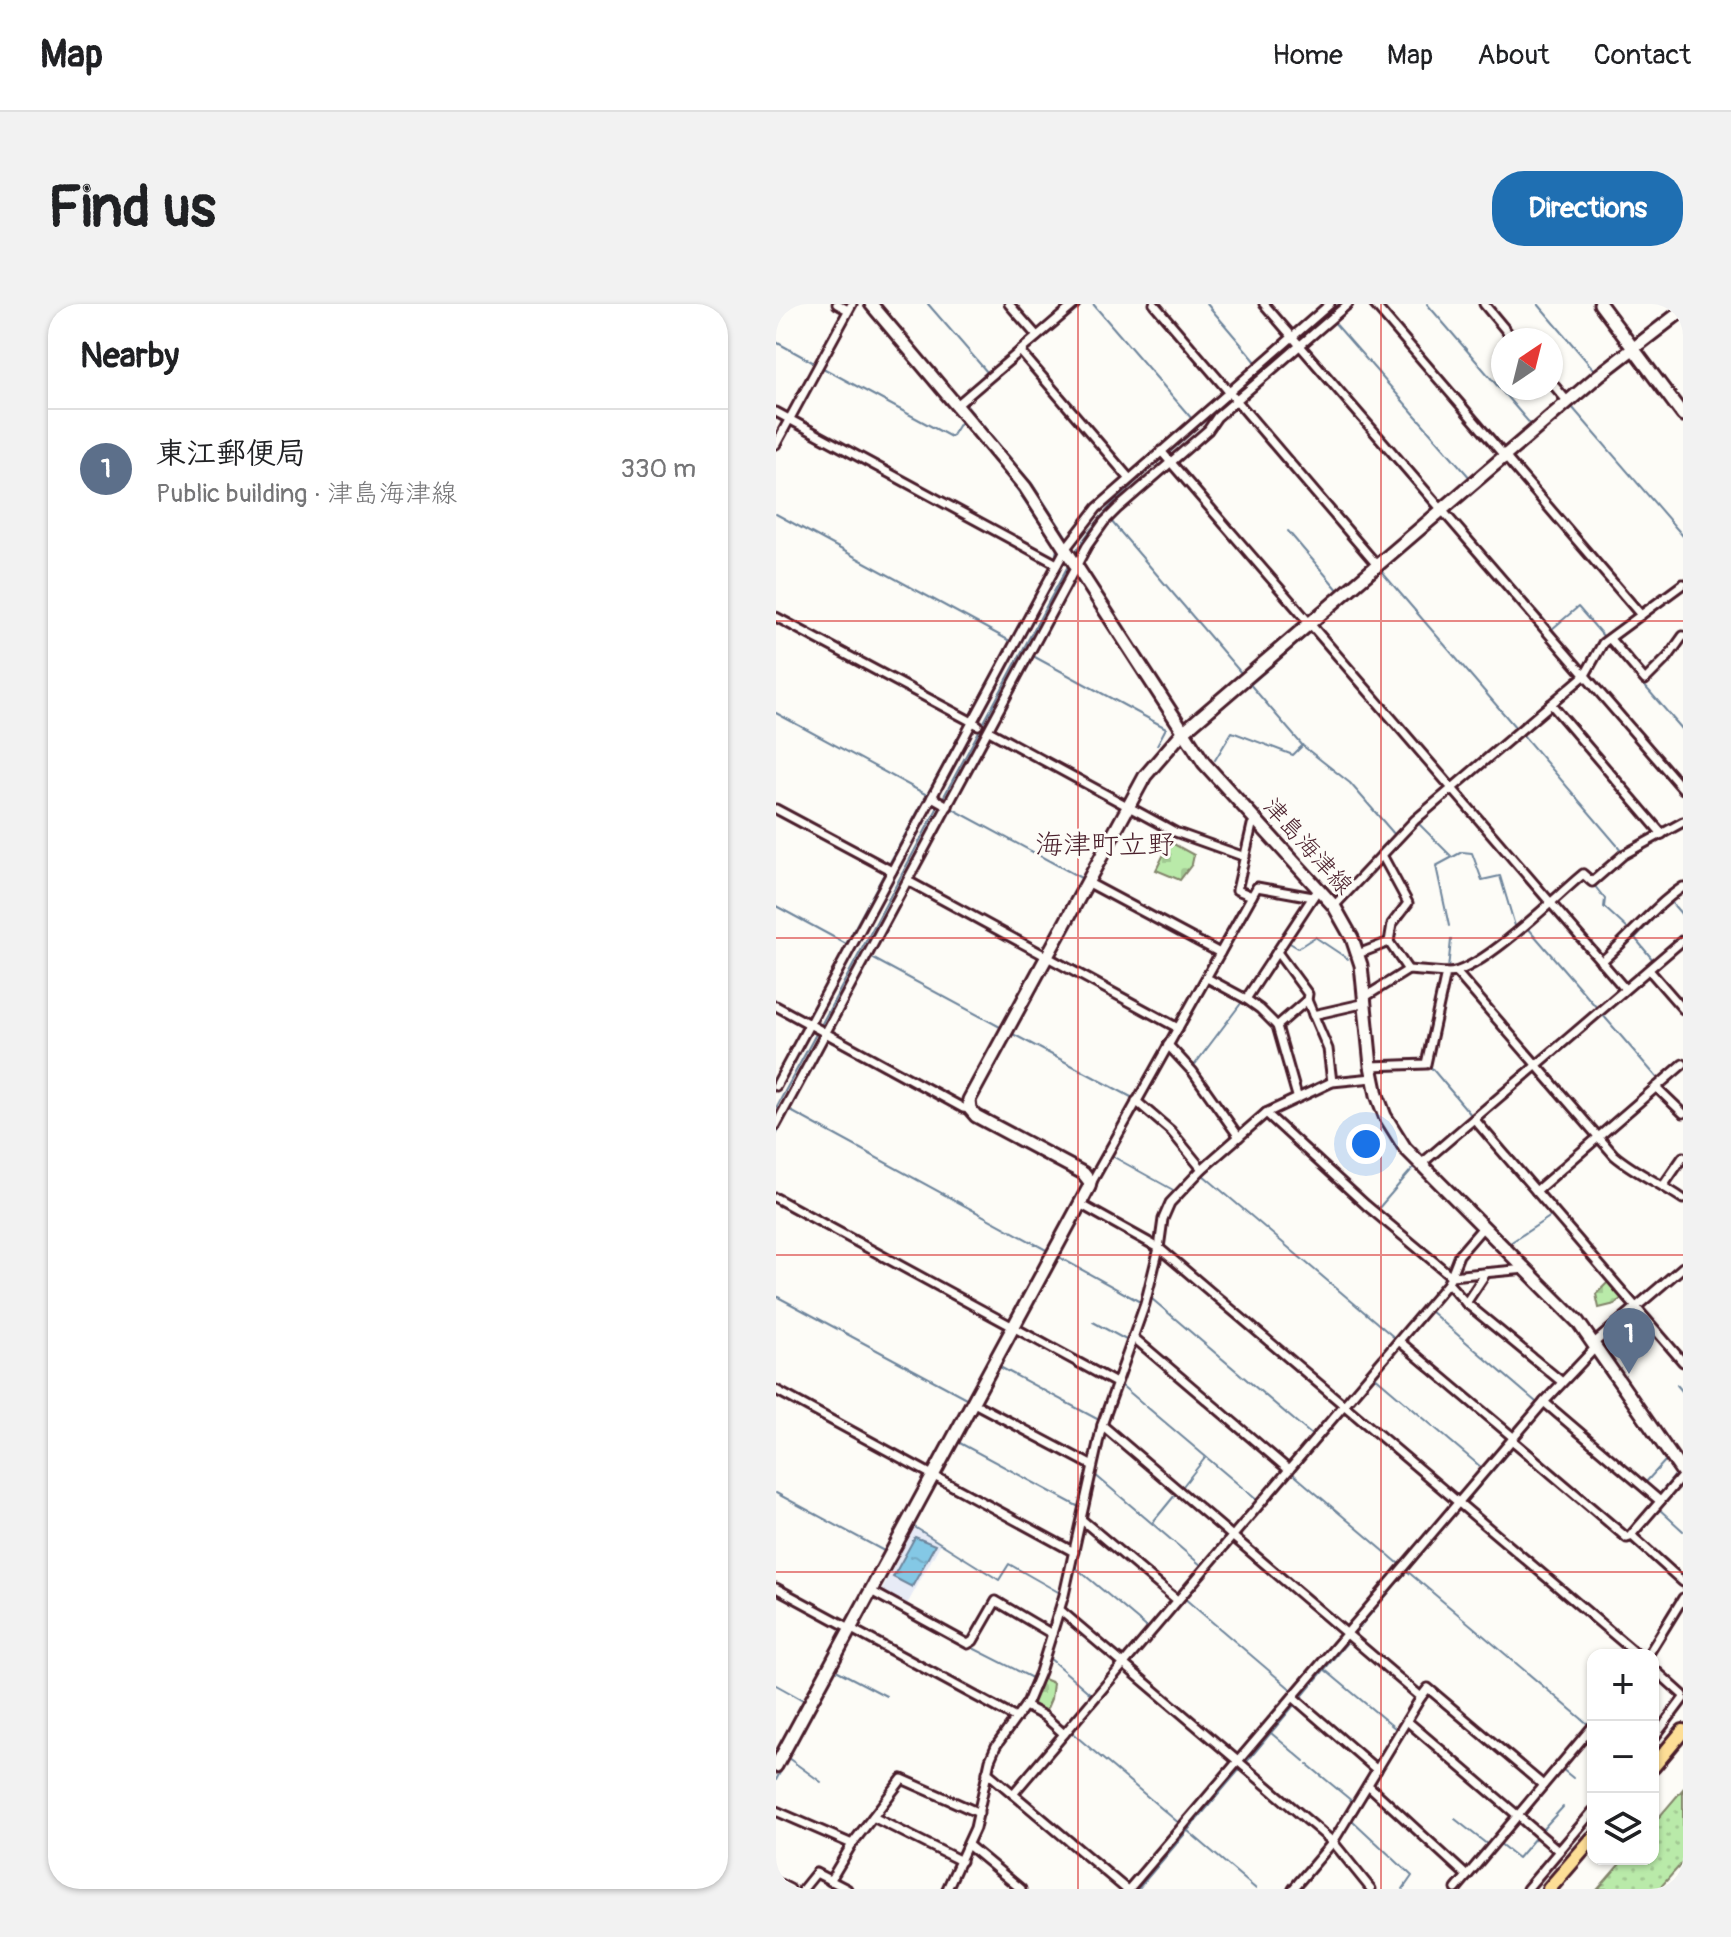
<!DOCTYPE html>
<meta charset="utf-8">
<style>
body{margin:0;font-family:Pangolin,"Klee One",sans-serif;background:#f2f2f2;color:#202124}
.controls{position:absolute;right:24px;bottom:24px;display:grid;overflow:hidden;border-radius:16px;box-shadow:0 2px 6px #0004}
.controls button{width:72px;height:72px;display:grid;place-items:center;padding:0;border:0;border-bottom:2px solid #e0e0e0;background:#fff;color:#202124;font:40px sans-serif}
.compass{position:absolute;left:715px;top:24px;width:72px;height:72px;border-radius:50%;background:#fff;box-shadow:0 2px 6px #0004;rotate:35deg}
.you{position:absolute;left:590px;top:840px;width:28px;height:28px;margin:-20px;border:6px solid #fff;border-radius:50%;background:#1a73e8;box-shadow:0 0 0 12px #1a73e833}
.badge{display:grid;place-items:center;width:52px;height:52px;border-radius:50%;background:#1f6fb2;color:#fff;font-size:26px;font-weight:700}
.pin{position:absolute;translate:-50% -66px;filter:drop-shadow(0 2px 4px #0008)}
.pin::after{content:'';position:absolute;top:42px;width:28px;height:24px;background:inherit;clip-path:polygon(0 0,100% 0,50% 100%)}
.list{margin:0;padding:0;list-style:none}
h2{display:flex;justify-content:space-between;align-items:center;height:104px;margin:0;padding:0 32px;font-size:34px}
h2 small{font-size:26px;font-weight:400;color:#757577}
.list li{display:grid;grid-template-columns:52px 1fr auto;gap:24px;align-items:center;box-sizing:border-box;height:120px;padding:0 32px;border-top:2px solid #e0e0e0}
.list b{display:block;font-size:30px;white-space:nowrap}
.list p{margin:0;font-size:26px;white-space:nowrap;color:#757577}
.list em{font-size:26px;font-style:normal;color:#757577}
.icon{flex:none;width:44px;height:44px;fill:none;stroke:currentColor;stroke-width:2;stroke-linecap:round;stroke-linejoin:round}
.map{position:relative;flex:none;width:907px;height:1585px;overflow:hidden;border-radius:32px}
header{display:flex;align-items:center;gap:48px;box-sizing:border-box;height:112px;padding:0 40px;background:#fff;border-bottom:2px solid #e0e0e0}
header strong{font-size:38px}
nav{display:flex;gap:44px;margin-inline-start:auto;font-size:28px}
.intro{display:flex;align-items:center;justify-content:space-between;box-sizing:border-box;height:192px;padding:0 48px}
h1{margin:0;font-size:56px}
.button{padding:20px 36px;border-radius:32px;background:#1f6fb2;color:#fff;font-size:28px;font-weight:700}
main{display:flex;gap:48px;padding:0 48px}
aside{flex:1;background:#fff;border-radius:32px;box-shadow:0 2px 6px #0004}
.map>svg:first-child{display:block}
</style>
<header>
<strong>Map</strong>
<nav><a>Home</a><a>Map</a><a>About</a><a>Contact</a></nav>
</header>
<div class="intro"><h1>Find us</h1><a class="button">Directions</a></div>
<main>
<aside>
<h2>Nearby<small></small></h2>
<ul class="list">
<li><span class="badge" style="background:#5c6f8a">1</span><div><b>東江郵便局</b><p>Public building · 津島海津線</p></div><em>330 m</em></li>
</ul>
</aside>
<div class="map">
<svg width="907" height="1585" viewBox="0 0 907 1585">
<defs>
<pattern id="green-dots" width="8" height="8" patternUnits="userSpaceOnUse" patternTransform="scale(2)"><rect width="8" height="8" fill="#b9eaa9"/><path d="M2 2h.1M6 6h.1" fill="none" stroke="#a1c892" stroke-width="1.8" stroke-linecap="round"/></pattern>
<pattern id="cemetery-stones" width="16" height="16" patternUnits="userSpaceOnUse" patternTransform="scale(2)"><rect width="16" height="16" fill="#b9eaa9"/><path d="M2 7V4a2 2 0 0 1 4 0v3zM10 15v-3a2 2 0 0 1 4 0v3z" fill="#a1c892"/></pattern>
<pattern id="water-ripples" width="26" height="14" patternUnits="userSpaceOnUse" patternTransform="scale(2)"><rect width="26" height="14" fill="#84c8e5"/><path d="M2 4q2-2 4 0t4 0M15 11q2-2 4 0t4 0" fill="none" stroke="#74abc5"/></pattern>
</defs>
<rect width="100%" height="100%" fill="#fdfcf7"/>
<filter id="ink" filterUnits="userSpaceOnUse"><feTurbulence type="fractalNoise" baseFrequency=".0125" numOctaves="2"/><feDisplacementMap in="SourceGraphic" scale="16" xChannelSelector="R" yChannelSelector="G"/><feConvolveMatrix kernelMatrix="1 2 1 2 8 2 1 2 1" color-interpolation-filters="sRGB"/></filter>
<g filter="url(#ink)">
<path fill="#e7ebf6" d="M138,1224L165,1239L129,1304L104,1290Z"/>
<path fill="url(#green-dots)" stroke="#82846a" stroke-width="2" d="M907,1485V1558L883,1585H822L848,1555H877V1520Z"/>
<g fill="url(#cemetery-stones)" stroke="#82846a" stroke-width="2">
<path d="M394,538L418,551L416,560L404,576L380,566Z"/>
<path d="M834,976L847,993L839,1000L823,1004L820,990Z"/>
<path d="M265,1374L277,1379L275,1395L269,1409L254,1402Z"/>
</g>
<path fill="url(#water-ripples)" stroke="#6d849b" stroke-width="2" d="M139,1233L159,1241L136,1283L117,1273Z"/>
<g fill="none" stroke-linecap="round" stroke-linejoin="round">
<g stroke="#6d849b" stroke-width="2">
<path d="M152,0L211,68L184,93"/>
<path d="M317,0L416,115"/>
<path d="M431,0L480,58"/>
<path d="M651,0L756,122L785,96"/>
<path d="M762,0L819,67L790,92"/>
<path d="M831,0L840,13"/>
<path d="M557,17L695,175"/>
<path d="M515,28L547,0"/>
<path d="M522,36L563,0"/>
<path d="M0,38L40,60"/>
<path d="M523,47L656,203"/>
<path d="M47,64L175,133L185,117L240,184L281,245L279,255"/>
<path d="M453,82L510,32"/>
<path d="M458,90L517,40"/>
<path d="M189,100L257,181L292,235"/>
<path d="M416,114L447,87"/>
<path d="M393,149L453,95"/>
<path d="M735,155L796,103L907,232"/>
<path d="M731,159L674,208L776,325L802,303L828,333"/>
<path d="M0,210L234,337"/>
<path d="M335,217L466,370"/>
<path d="M512,227L563,287"/>
<path d="M298,251C321,211 353,183 388,153"/>
<path d="M605,267L740,424"/>
<path d="M542,322L667,213"/>
<path d="M833,341L907,426"/>
<path d="M472,378L527,442L574,479L619,531L636,513"/>
<path d="M475,380L535,328"/>
<path d="M0,409L151,491"/>
<path d="M193,413L275,262"/>
<path d="M217,426L257,352L390,424L381,441"/>
<path d="M746,430L846,547"/>
<path d="M439,456L456,428L517,451L526,442"/>
<path d="M167,494L293,260"/>
<path d="M175,504L307,575"/>
<path d="M642,519L675,552"/>
<path d="M112,562L190,419"/>
<path d="M136,576L213,432"/>
<path d="M823,577L851,553"/>
<path d="M818,581L829,595L828,603L854,627"/>
<path d="M895,598L907,612"/>
<path d="M0,602L72,641"/>
<path d="M673,622L660,562L686,548L696,549L706,576L724,572L739,622"/>
<path d="M752,624L821,704"/>
<path d="M403,631L437,650"/>
<path d="M512,638L522,644L539,633L572,655"/>
<path d="M70,640L109,568"/>
<path d="M96,654L226,724"/>
<path d="M672,665L675,636"/>
<path d="M483,669L530,596"/>
<path d="M850,679L877,656L859,634L894,597L907,588"/>
<path d="M826,710L883,776"/>
<path d="M44,723L164,499"/>
<path d="M55,728L132,582"/>
<path d="M235,729L357,794"/>
<path d="M761,756L844,685"/>
<path d="M653,761L696,812"/>
<path d="M417,763L466,698"/>
<path d="M760,767L817,833"/>
<path d="M0,804L41,728"/>
<path d="M13,806L272,947"/>
<path d="M356,814L336,852L399,887"/>
<path d="M0,830L51,736"/>
<path d="M675,830L755,761"/>
<path d="M652,859L671,877"/>
<path d="M431,866L460,842"/>
<path d="M411,886L427,871L620,1035L621,1033"/>
<path d="M680,887L731,936"/>
<path d="M602,905L637,864"/>
<path d="M734,939L775,912"/>
<path d="M281,952L366,999"/>
<path d="M0,992L192,1095"/>
<path d="M376,995L538,1133"/>
<path d="M651,998L666,981L668,973"/>
<path d="M654,1007L760,1098"/>
<path d="M317,1018L352,1037L357,1023"/>
<path d="M814,1053H817L890,1156L870,1178"/>
<path d="M222,1062L323,1116"/>
<path d="M598,1072L706,1164"/>
<path d="M345,1081L482,1197L496,1180"/>
<path d="M901,1081L907,1088"/>
<path d="M779,1091L808,1061"/>
<path d="M182,1138L303,1203"/>
<path d="M516,1169L622,1259"/>
<path d="M318,1170L426,1262"/>
<path d="M407,1182L429,1154"/>
<path d="M0,1189L108,1247"/>
<path d="M883,1191L900,1170"/>
<path d="M689,1199L737,1143"/>
<path d="M882,1204L907,1227"/>
<path d="M377,1218L399,1191"/>
<path d="M849,1228L851,1229L877,1198"/>
<path d="M853,1237L907,1283"/>
<path d="M299,1263L374,1326"/>
<path d="M631,1267L813,1421"/>
<path d="M108,1277L137,1222L223,1276L233,1260L284,1289"/>
<path d="M98,1294L256,1374"/>
<path d="M408,1294L517,1387"/>
<path d="M82,1325L99,1294"/>
<path d="M577,1331L683,1205"/>
<path d="M868,1351L874,1341"/>
<path d="M272,1353L317,1392"/>
<path d="M548,1365L620,1425"/>
<path d="M62,1367L110,1392"/>
<path d="M0,1381L27,1396"/>
<path d="M523,1396L573,1336"/>
<path d="M42,1399L78,1331"/>
<path d="M295,1428L404,1520"/>
<path d="M495,1429L528,1457"/>
<path d="M22,1435L38,1405"/>
<path d="M809,1437L817,1444"/>
<path d="M12,1454L45,1478"/>
<path d="M469,1460L519,1400"/>
<path d="M531,1460L577,1498L569,1511"/>
<path d="M786,1465L797,1474"/>
<path d="M0,1476L19,1441"/>
<path d="M766,1476L817,1416"/>
<path d="M741,1505L761,1482"/>
<path d="M679,1515L712,1541L735,1513"/>
<path d="M576,1516L636,1572L627,1585"/>
<path d="M412,1527L480,1585"/>
<path d="M765,1527L787,1503"/>
<path d="M723,1539L742,1554L759,1534"/>
<path d="M209,1550L235,1572"/>
<path d="M362,1585L464,1465"/>
<path d="M511,1585L550,1540"/>
</g>
<g stroke="#4a1f2b" stroke-width="13">
<g id="street">
<path d="M61,0L72,6"/>
<path d="M233,0L261,32"/>
<path d="M378,0L601,261"/>
<path d="M488,0L907,485"/>
<path d="M598,0L865,311"/>
<path d="M708,0L738,36"/>
<path d="M244,47L353,174"/>
<path d="M775,78L792,98"/>
<path d="M181,101L299,0"/>
<path d="M0,108L281,260"/>
<path d="M0,140L76,0"/>
<path d="M385,147L849,685"/>
<path d="M0,313L202,421"/>
<path d="M834,335L869,376L892,353L907,332"/>
<path d="M775,400L886,530"/>
<path d="M213,427L399,528L469,553"/>
<path d="M172,502L156,493L290,244L321,204L554,0"/>
<path d="M0,505L116,567"/>
<path d="M606,551L632,599L616,620L613,638"/>
<path d="M132,577L402,724"/>
<path d="M311,578L444,649"/>
<path d="M476,592L461,586L476,521L480,517"/>
<path d="M558,602L639,516L809,371L827,339L907,280"/>
<path d="M501,648L532,690L531,696L552,745L556,778"/>
<path d="M582,650L613,638L632,666"/>
<path d="M825,658C853,634 877,603 907,583"/>
<path d="M873,666L907,705"/>
<path d="M681,669L838,851C859,869 884,879 907,895"/>
<path d="M431,674L470,695L537,593"/>
<path d="M589,693L632,666L670,669"/>
<path d="M470,695L484,705L501,722L521,792"/>
<path d="M0,702L187,804L194,805"/>
<path d="M537,711L590,699"/>
<path d="M501,722L531,696"/>
<path d="M392,741L417,768L463,833"/>
<path d="M595,762L650,760L670,669C702,671 779,593 807,570L816,578L847,551L907,518"/>
<path d="M0,782L156,493"/>
<path d="M880,783L907,809"/>
<path d="M360,797L395,827L426,865"/>
<path d="M490,809L590,901L675,972L750,965"/>
<path d="M699,816L907,1058"/>
<path d="M0,821L311,242L328,218L342,204L432,126L441,113L572,0"/>
<path d="M644,861L907,636"/>
<path d="M314,881L481,583L537,593L543,585"/>
<path d="M887,882L907,853"/>
<path d="M760,887L907,760"/>
<path d="M0,894L340,1079"/>
<path d="M304,900L383,944L862,1351"/>
<path d="M672,979L690,999L786,1078"/>
<path d="M690,999L710,969"/>
<path d="M357,1033L513,1166"/>
<path d="M623,1037L738,1134"/>
<path d="M817,1040L907,963"/>
<path d="M0,1086L298,1248"/>
<path d="M196,1098L315,1161"/>
<path d="M768,1098L884,1197"/>
<path d="M326,1121L645,1393L557,1538L517,1585"/>
<path d="M736,1136L851,1234L857,1232"/>
<path d="M907,1171L855,1231L907,1278"/>
<path d="M306,1216L401,1296"/>
<path d="M0,1284L240,1414"/>
<path d="M95,1287L192,1340L197,1337L220,1297L276,1330"/>
<path d="M284,1306L557,1538L595,1585"/>
<path d="M872,1351L907,1294"/>
<path d="M877,1364L907,1391"/>
<path d="M517,1393L601,1466"/>
<path d="M645,1393L652,1384L767,1481"/>
<path d="M249,1402L268,1412L288,1430"/>
<path d="M631,1417L783,1547"/>
<path d="M877,1435L907,1395"/>
<path d="M211,1468L350,1585"/>
<path d="M592,1481L691,1572"/>
<path d="M237,1490L672,979L683,951L708,922"/>
<path d="M0,1507L76,1540"/>
<path d="M97,1513L185,1557"/>
<path d="M192,1541L245,1585"/>
<path d="M54,1577L76,1540L126,1475L203,1509"/>
<path d="M0,1578L14,1585"/>
<path d="M27,1585L40,1569L71,1585"/>
<path d="M171,1585L199,1524L214,1456L220,1442L251,1399L264,1368L288,1291L326,1121L369,1000L383,944L387,915L394,899L426,865L490,809L556,778L597,774"/>
<path d="M353,1585L768,1098L820,1043"/>
<path d="M680,1585L817,1422"/>
<path d="M751,1585L817,1507"/>
</g>
</g>
<g stroke="#4a1f2b" stroke-width="17">
<g id="secondary">
<path d="M95,0L249,183L428,459L558,602L576,634L585,661L595,762L601,791L609,812L629,844L802,1018L907,1169"/>
<path d="M824,0L907,111"/>
<path d="M0,1462L313,883L314,878L307,869L200,812L194,805L193,796L369,472L406,429L823,71L907,6"/>
</g>
</g>
<g stroke="#4a1f2b" stroke-width="18">
<g id="primary">
<path d="M877,1463L907,1427"/>
<path d="M773,1585L817,1534"/>
</g>
</g>
<use href="#street" stroke="#fdfcf7" stroke-width="7"/>
<use href="#secondary" stroke="#fdfcf7" stroke-width="11"/>
<use href="#primary" stroke="#fdde96" stroke-width="12"/>
</g>
</g>
<path fill="none" stroke="#d62828" stroke-width="2" stroke-opacity="0.55" d="M302,0V1585M605,0V1585M0,317H907M0,634H907M0,951H907M0,1268H907"/>
<g text-anchor="middle" stroke-width="6" stroke-linejoin="round" paint-order="stroke">
<g font-size="24" fill="#4a1f2b" stroke="#fdfcf7">
<text transform="translate(532 542) rotate(48)" y="8">津島海津線</text>
</g>
<g font-size="28" fill="#4a1f2b" stroke="#fdfcf7">
<text x="329" y="550">海津町立野</text>
</g>
</g>
</svg>
<div class="controls">
<button>+</button>
<button>−</button>
<button><svg class="icon" aria-label="layers" viewBox="0 0 24 24"><path d="M12 4l9 5-9 5-9-5zM3 14l9 5 9-5"/></svg></button>
</div>
<svg class="compass" viewBox="-18 -18 36 36"><path d="M0-13l5 13h-10z" fill="#e53935"/><path d="M0 13l5-13h-10z" fill="#757577"/></svg>
<div class="you"></div>
<div class="pin badge" style="left:853px;top:1070px;background:#5c6f8a">1</div>
</div>
</main>
